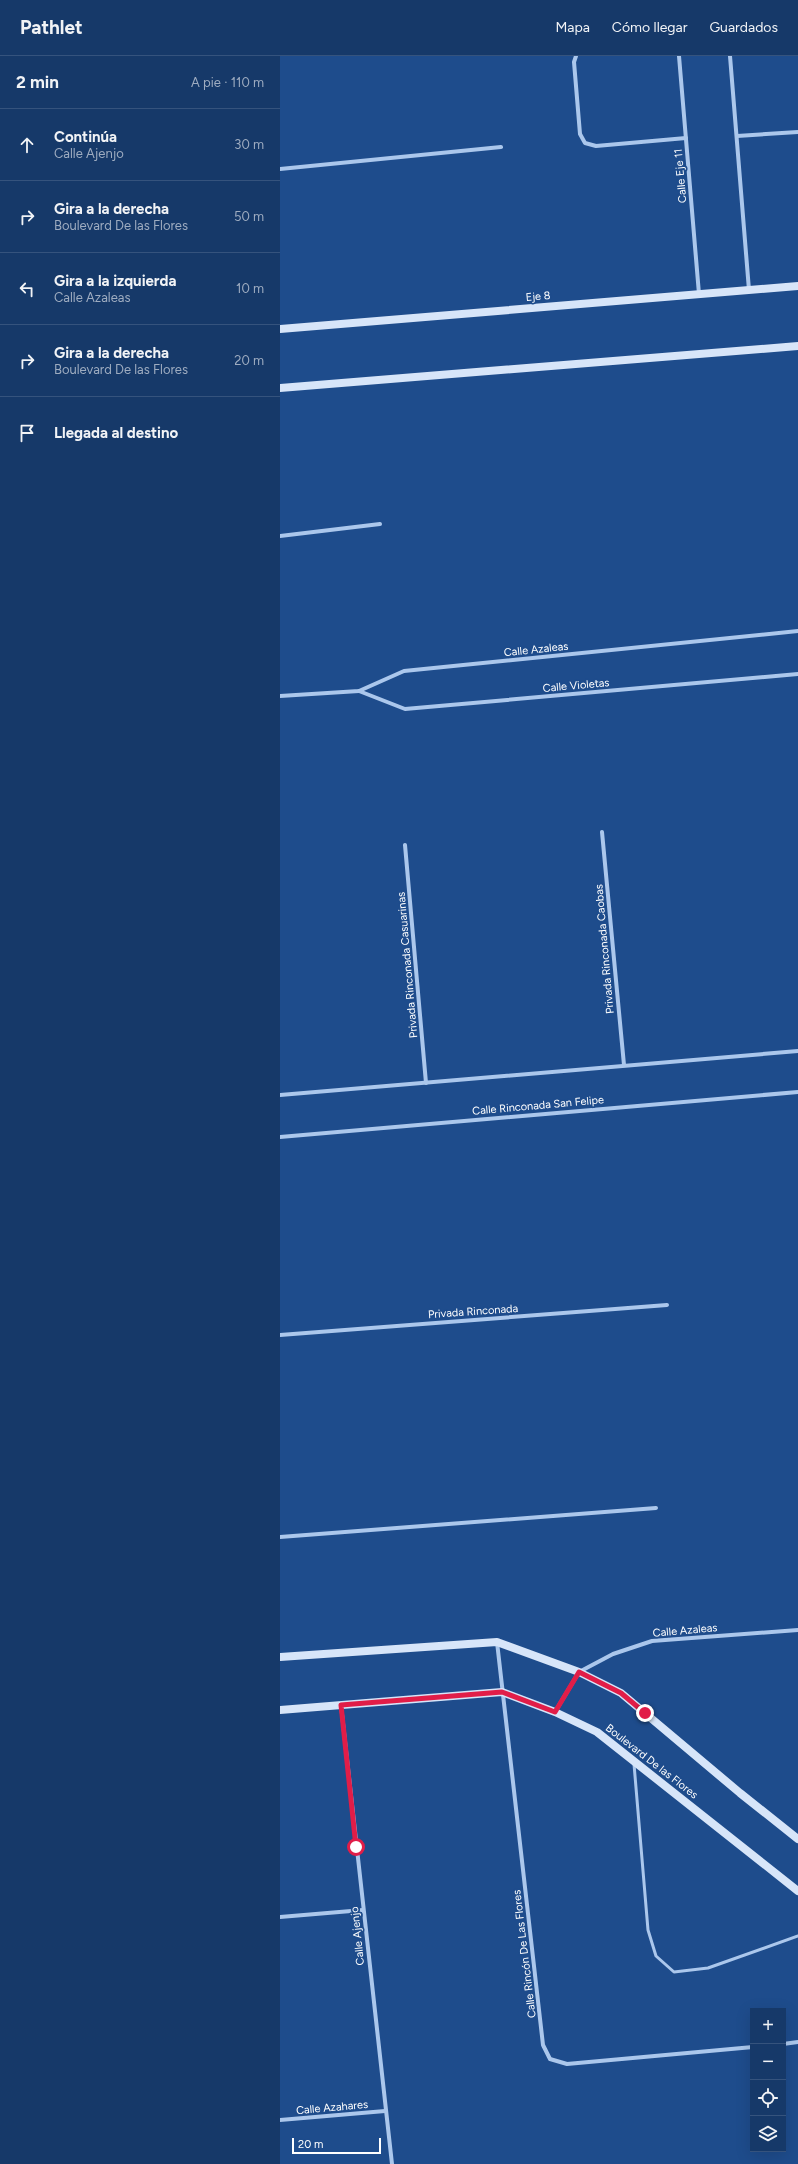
<!DOCTYPE html>
<html lang="es">
<meta charset="utf-8">
<style>
body{margin:0;font-family:Figtree,sans-serif;background:#234471;color:#f1f3f6}
.controls{position:absolute;right:12px;bottom:12px;display:grid;overflow:hidden;border-radius:0px;box-shadow:0 4px 16px #0002}
.controls button{width:36px;height:36px;display:grid;place-items:center;padding:0;border:0;border-bottom:1px solid #35537d;background:#163969;color:#f1f3f6;font:20px sans-serif}
.scale{position:absolute;left:12px;bottom:10px;width:89px;box-sizing:border-box;padding-left:4px;border:2px solid #fff;border-top:0;font-size:11px;line-height:14px;white-space:nowrap;color:#fff;-webkit-text-stroke:3px #1e4c8c;paint-order:stroke}
.stop{position:absolute;width:12px;height:12px;margin:-9px;border:3px solid #e11d48;border-radius:50%;background:#fff}
.stop.end{background:#e11d48;border-color:#fff;box-shadow:0 1px 4px #0008}
.list{margin:0;padding:0;list-style:none}
h2{display:flex;justify-content:space-between;align-items:center;height:52px;margin:0;padding:0 16px;font-size:17px}
h2 small{font-size:13px;font-weight:400;color:#9eacc0}
.list li{display:grid;grid-template-columns:26px 1fr auto;gap:12px;align-items:center;box-sizing:border-box;height:72px;padding:0 16px;border-top:1px solid #35537d}
.list b{display:block;font-size:15px;white-space:nowrap}
.list p{margin:0;font-size:13px;white-space:nowrap;color:#9eacc0}
.list em{font-size:13px;font-style:normal;color:#9eacc0}
.icon{flex:none;width:22px;height:22px;fill:none;stroke:currentColor;stroke-width:2;stroke-linecap:round;stroke-linejoin:round}
.map{position:relative;flex:none;width:518px;height:2108px;overflow:hidden}
header{display:flex;align-items:center;gap:24px;box-sizing:border-box;height:56px;padding:0 20px;background:#163969;border-bottom:1px solid #35537d}
header strong{font-size:19px}
nav{display:flex;gap:22px;margin-inline-start:auto;font-size:14px}
main{display:flex}
aside{flex:1;background:#163969}
.map>svg:first-child{display:block}
</style>
<header>
<strong>Pathlet</strong>
<nav><a>Mapa</a><a>Cómo llegar</a><a>Guardados</a></nav>
</header>
<main>
<aside>
<h2>2 min<small>A pie · 110 m</small></h2>
<ul class="list">
<li><svg class="icon" aria-label="ahead" viewBox="0 0 24 24"><path d="M12 20V5M6 11l6-6 6 6"/></svg><div><b>Continúa</b><p>Calle Ajenjo</p></div><em>30 m</em></li>
<li><svg class="icon" aria-label="right" viewBox="0 0 24 24"><path d="M7 20v-9h11M14 6l5 5-5 5"/></svg><div><b>Gira a la derecha</b><p>Boulevard De las Flores</p></div><em>50 m</em></li>
<li><svg class="icon" aria-label="left" viewBox="0 0 24 24"><path d="M17 20v-9H6M10 6l-5 5 5 5"/></svg><div><b>Gira a la izquierda</b><p>Calle Azaleas</p></div><em>10 m</em></li>
<li><svg class="icon" aria-label="right" viewBox="0 0 24 24"><path d="M7 20v-9h11M14 6l5 5-5 5"/></svg><div><b>Gira a la derecha</b><p>Boulevard De las Flores</p></div><em>20 m</em></li>
<li><svg class="icon" aria-label="arrive" viewBox="0 0 24 24"><path d="M6 21V4h12l-3 4 3 4H6"/></svg><div><b>Llegada al destino</b></div></li>
</ul>
</aside>
<div class="map">
<svg width="518" height="2108" viewBox="0 0 518 2108">
<rect width="100%" height="100%" fill="#1e4c8c"/>
<g fill="none" stroke-linecap="round" stroke-linejoin="round">
<path stroke="#abc7ec" stroke-width="3" d="M354,1708L368,1874L376,1900L394,1916L428,1912L518,1880"/>
<g stroke="#abc7ec" stroke-width="4">
<path d="M296,0L294,6L300,78L305,87L316,90L406,82"/>
<path d="M399,0L419,238"/>
<path d="M450,0L469,234"/>
<path d="M457,80L518,76"/>
<path d="M0,113L221,91"/>
<path d="M0,480L100,468"/>
<path d="M79,635L125,653L518,618"/>
<path d="M0,640L79,635L124,615L518,575"/>
<path d="M322,776L344,1009"/>
<path d="M125,789L146,1027"/>
<path d="M0,1039L518,995"/>
<path d="M0,1081L518,1036"/>
<path d="M0,1279L387,1249"/>
<path d="M0,1481L376,1452"/>
<path d="M217,1586L263,1989L270,2003L287,2008L473,1991"/>
<path d="M61,1649L112,2108"/>
<path d="M275,1656L299,1616L333,1598L372,1585L518,1574"/>
<path d="M0,1861L83,1854"/>
<path d="M503,1988L518,1986"/>
<path d="M0,2064L105,2055"/>
</g>
<g stroke="#d7e5f9" stroke-width="8">
<path d="M0,273L518,230"/>
<path d="M0,332L518,290"/>
<path d="M0,1601L217,1586L299,1616L341,1637L460,1737L518,1783"/>
<path d="M0,1654L222,1636L275,1656L317,1676L518,1835"/>
</g>
</g>
<g fill="none" stroke-linecap="round" stroke-linejoin="round">
<path stroke="#e11d48" stroke-width="5" d="M76,1791L61,1649L222,1636L275,1656L299,1616L341,1637L365,1657"/>
</g>
<g text-anchor="middle" stroke-width="3.5" stroke-linejoin="round" paint-order="stroke">
<g font-size="11" fill="#fff" stroke="#1e4c8c">
<text transform="translate(400 120) rotate(-95)" y="4">Calle Eje 11</text>
<text transform="translate(258 240) rotate(-5)" y="4">Eje 8</text>
<text transform="translate(256 593) rotate(-6)" y="4">Calle Azaleas</text>
<text transform="translate(296 629) rotate(-5)" y="4">Calle Violetas</text>
<text transform="translate(324 893) rotate(-95)" y="4">Privada Rinconada Caobas</text>
<text transform="translate(127 909) rotate(-95)" y="4">Privada Rinconada Casuarinas</text>
<text transform="translate(258 1049) rotate(-5)" y="4">Calle Rinconada San Felipe</text>
<text transform="translate(193 1255) rotate(-4)" y="4">Privada Rinconada</text>
<text transform="translate(405 1574) rotate(-5)" y="4">Calle Azaleas</text>
<text transform="translate(372 1705) rotate(38)" y="4">Boulevard De las Flores</text>
<text transform="translate(77 1880) rotate(-96)" y="4">Calle Ajenjo</text>
<text transform="translate(244 1898) rotate(-97)" y="4">Calle Rincón De Las Flores</text>
<text transform="translate(52 2051) rotate(-5)" y="4">Calle Azahares</text>
</g>
</g>
</svg>
<div class="controls">
<button>+</button>
<button>−</button>
<button><svg class="icon" aria-label="locate" viewBox="0 0 24 24"><circle cx="12" cy="12" r="6"/><path d="M12 2v4M12 18v4M2 12h4M18 12h4"/></svg></button>
<button><svg class="icon" aria-label="layers" viewBox="0 0 24 24"><path d="M12 4l9 5-9 5-9-5zM3 14l9 5 9-5"/></svg></button>
</div>
<div class="scale">20 m</div>
<div class="stop" style="left:76px;top:1791px"></div>
<div class="stop end" style="left:365px;top:1657px"></div>
</div>
</main>
